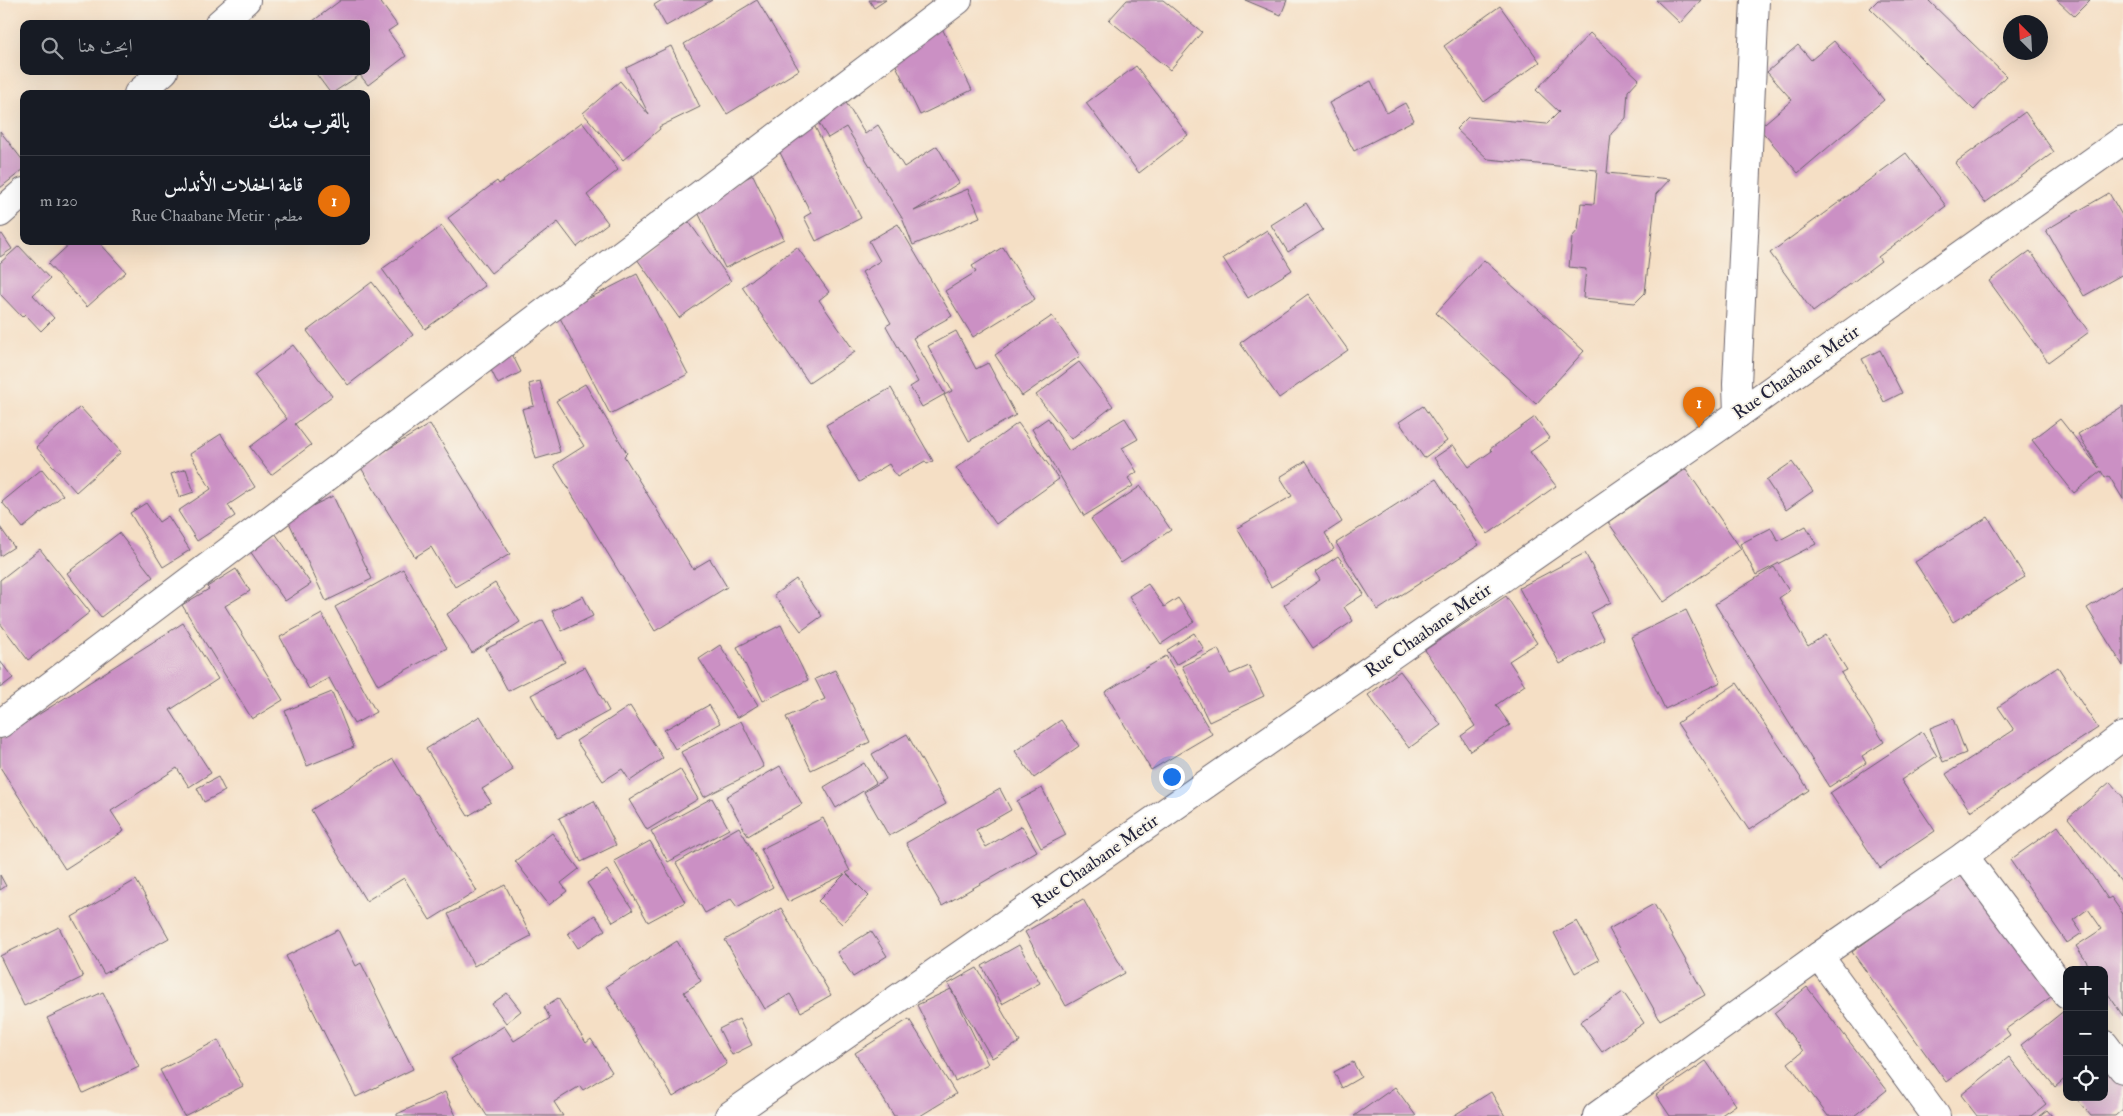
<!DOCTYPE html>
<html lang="ar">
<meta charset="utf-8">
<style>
body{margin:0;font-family:"IM FELL Double Pica",Amiri,serif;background:#20242c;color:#f1f3f6;direction:rtl}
.controls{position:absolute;right:15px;bottom:15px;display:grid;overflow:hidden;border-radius:10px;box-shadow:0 5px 20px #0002}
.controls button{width:45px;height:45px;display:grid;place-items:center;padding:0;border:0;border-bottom:1px solid #363941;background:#171b24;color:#f1f3f6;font:25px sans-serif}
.compass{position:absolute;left:2003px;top:15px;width:45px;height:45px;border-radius:50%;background:#171b24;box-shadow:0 5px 20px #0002;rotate:336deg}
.you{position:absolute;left:1171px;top:776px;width:18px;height:18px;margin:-12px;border:4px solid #fff;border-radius:50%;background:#1a73e8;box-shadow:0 0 0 8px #1a73e833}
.badge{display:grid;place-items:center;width:32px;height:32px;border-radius:50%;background:#db2777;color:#fff;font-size:16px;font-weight:700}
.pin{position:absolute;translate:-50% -41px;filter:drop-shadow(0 1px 2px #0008)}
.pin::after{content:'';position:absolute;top:26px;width:18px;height:15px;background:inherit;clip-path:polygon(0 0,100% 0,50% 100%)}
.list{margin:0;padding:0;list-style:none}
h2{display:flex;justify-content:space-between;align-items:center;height:65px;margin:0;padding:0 20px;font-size:21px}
h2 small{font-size:16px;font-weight:400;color:#9ea1a6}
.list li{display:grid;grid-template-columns:32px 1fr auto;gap:15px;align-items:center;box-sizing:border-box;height:90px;padding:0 20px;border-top:1px solid #363941}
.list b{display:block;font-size:19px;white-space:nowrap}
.list p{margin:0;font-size:16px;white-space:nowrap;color:#9ea1a6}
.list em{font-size:16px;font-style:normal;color:#9ea1a6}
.icon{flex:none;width:28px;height:28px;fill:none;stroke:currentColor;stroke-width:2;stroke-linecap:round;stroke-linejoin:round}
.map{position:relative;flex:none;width:2123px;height:1116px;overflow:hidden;direction:ltr}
.search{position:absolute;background:#171b24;box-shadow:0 5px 20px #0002;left:20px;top:20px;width:350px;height:55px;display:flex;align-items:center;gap:12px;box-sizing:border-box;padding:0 18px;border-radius:10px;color:#9ea1a6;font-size:19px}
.panel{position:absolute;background:#171b24;box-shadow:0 5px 20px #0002;left:20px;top:90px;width:350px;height:155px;border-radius:10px;direction:rtl}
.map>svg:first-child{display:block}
</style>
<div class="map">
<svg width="2123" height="1116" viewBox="0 0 2123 1116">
<rect width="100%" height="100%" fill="#f7f3e8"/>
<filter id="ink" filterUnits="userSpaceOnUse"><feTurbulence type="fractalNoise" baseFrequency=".02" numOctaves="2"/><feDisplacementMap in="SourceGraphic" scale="10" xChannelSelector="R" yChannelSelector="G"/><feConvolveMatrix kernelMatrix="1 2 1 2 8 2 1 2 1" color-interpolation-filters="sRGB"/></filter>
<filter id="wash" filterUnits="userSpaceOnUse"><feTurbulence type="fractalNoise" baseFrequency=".0096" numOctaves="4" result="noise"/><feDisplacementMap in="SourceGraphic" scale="20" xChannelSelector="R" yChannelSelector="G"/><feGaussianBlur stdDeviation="1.12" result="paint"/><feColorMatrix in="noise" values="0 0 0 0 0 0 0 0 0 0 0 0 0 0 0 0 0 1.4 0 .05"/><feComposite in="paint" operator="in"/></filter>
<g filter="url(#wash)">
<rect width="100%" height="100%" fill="#f5dfc5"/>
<g id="blocks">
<g fill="#cb90c4">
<path d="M341,0H379L397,25L388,31L406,56L368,85L360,75L331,94L314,71H366V24H309Z"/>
<path d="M662,0H712L666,26L654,5Z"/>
<path d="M757,0L799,70L727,114L684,44Z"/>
<path d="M869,0H886L874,8Z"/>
<path d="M1127,0H1163L1202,32L1170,70L1109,20Z"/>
<path d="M1245,0H1287L1281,15Z"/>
<path d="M1656,0H1701L1680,23Z"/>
<path d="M1878,0H1928L2006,76L1974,110L1870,8Z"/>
<path d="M2057,0H2090L2074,16Z"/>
<path d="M1500,6L1540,62L1484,102L1444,46Z"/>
<path d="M940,24L972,90L920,115L888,49Z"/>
<path d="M1590,33L1639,79L1628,91L1626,118L1611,134L1607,173L1670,179L1656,194L1645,293L1635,303L1583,298L1586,269L1569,267L1572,237L1578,230L1581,203L1594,204L1597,170L1488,159L1456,129L1468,117L1547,124L1559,112L1536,90Z"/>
<path d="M1834,41L1884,100L1798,173L1759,128L1792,100L1767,72L1798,45L1811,60Z"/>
<path d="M671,46L700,107L659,127L660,129L623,160L583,113L620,81L649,115L626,68Z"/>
<path d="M1136,66L1188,135L1139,173L1086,103Z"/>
<path d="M1371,81L1387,113L1405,103L1414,120L1354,151L1329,103Z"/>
<path d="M842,96L865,134L878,125L904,167L937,146L959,183L914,211L968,189L980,217L913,245L902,218L846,127L828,138L813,114Z"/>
<path d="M2025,112L2054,152L1985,203L1955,163Z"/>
<path d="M812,121L861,218L816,241L804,217L811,213L774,141Z"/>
<path d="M582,122L618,170L587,195L608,223L577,247L558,222L491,273L448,218L497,181L499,184Z"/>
<path d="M0,131L24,162V169L0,188Z"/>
<path d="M1906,153L1946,206L1878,257L1881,261L1813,312L1770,253Z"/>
<path d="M753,175L784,239L725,268L694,204Z"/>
<path d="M2109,193L2123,217V274L2084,296L2046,230Z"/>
<path d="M1306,203L1323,230L1288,252L1271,225Z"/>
<path d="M689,222L731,281L679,318L637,259Z"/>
<path d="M898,224L952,316L913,338L945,394L922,407L910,387L918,382L886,326L891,323L862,272L880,261L869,241Z"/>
<path d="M442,226L485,286L425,329L382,269Z"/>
<path d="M1267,230L1292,270L1248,298L1223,258Z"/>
<path d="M2,234L12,249L0,257V235Z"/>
<path d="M73,241H98L126,272L87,307L48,264Z"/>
<path d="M19,246L50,279L33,295L54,318L41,331L25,314L22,317L0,294V263Z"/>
<path d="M797,247L829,292L819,300L855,352L809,383L742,287Z"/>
<path d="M1003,247L1035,299L973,337L945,291L976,272L972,266Z"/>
<path d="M2030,251L2089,332L2048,362L1989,281Z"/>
<path d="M1484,260L1584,351L1536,404L1436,313Z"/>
<path d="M637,274L688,374L610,414L558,314Z"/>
<path d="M372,282L413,335L348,385L307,331Z"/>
<path d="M1308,294L1348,350L1279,398L1240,343Z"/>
<path d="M1052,316L1080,356L1022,396L995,355Z"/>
<path d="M956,331L976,369L988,363L1016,415L969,441L944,395L952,391L928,346Z"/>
<path d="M293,345L332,396L295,424L311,445L271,475L250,447L287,419L254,375Z"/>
<path d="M1880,350L1902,393L1884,402L1862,359Z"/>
<path d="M511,352L521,372L498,384L488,364Z"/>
<path d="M1079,362L1113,406L1071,439L1036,395Z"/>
<path d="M540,381L560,452L536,459L522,409L534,406L529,384Z"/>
<path d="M585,384L627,453L624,456L693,569L710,559L727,587L655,631L554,465L584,446L556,401Z"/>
<path d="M891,388L933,461L927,464L925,461L897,477L889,464L859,482L826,425Z"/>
<path d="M1423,406L1447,441L1424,458L1399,422Z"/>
<path d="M2123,406V499L2109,476L2105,478L2101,471L2074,493L2032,440L2060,419L2099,468L2078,434Z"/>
<path d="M80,407L121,452L76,492L36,447Z"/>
<path d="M1535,417L1550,438L1530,452L1556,486L1488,534L1434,458L1453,445L1469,467L1492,451L1490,449Z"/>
<path d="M1048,418L1069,451L1125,418L1138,439L1122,448L1137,472L1128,478L1133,486L1084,516L1032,429Z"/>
<path d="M1018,423L1059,479L996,524L956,468Z"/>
<path d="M430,424L510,554L455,587L431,547L415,557L360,466Z"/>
<path d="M221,434L255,487L228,505L235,516L197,541L178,511L211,489L190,454Z"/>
<path d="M1306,461L1342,522L1325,533L1334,549L1271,587L1237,528L1292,496L1280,477Z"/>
<path d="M1792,462L1813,491L1786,510L1766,480Z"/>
<path d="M42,469L63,495L23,528L2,502Z"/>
<path d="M186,469L194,492L179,497L171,474Z"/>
<path d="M1686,469L1741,549L1664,602L1608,522Z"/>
<path d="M1436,479L1479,545L1378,610L1336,543Z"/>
<path d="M1141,486L1171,530L1121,563L1091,519Z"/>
<path d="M333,496L372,579L326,601L287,518Z"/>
<path d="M146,503L159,522L168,516L190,550L163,567L130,513Z"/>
<path d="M1988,517L2025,577L1953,622L1915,562Z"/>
<path d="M1806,526L1816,544L1756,575L1740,544L1771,528L1778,541Z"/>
<path d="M0,527L14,547L0,556Z"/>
<path d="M119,533L153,577L101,617L67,573Z"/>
<path d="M275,533L311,584L285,601L250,551Z"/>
<path d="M40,549L90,612L28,660L0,623V580Z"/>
<path d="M1585,553L1611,602L1591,613L1605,640L1560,664L1519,588Z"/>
<path d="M1338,556L1364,594L1344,607L1353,621L1313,648L1284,605L1320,580L1315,572Z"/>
<path d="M1774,567L1789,591L1779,598L1808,646L1825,635L1847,670L1841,673L1884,742L1862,756L1866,763L1829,787L1715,604Z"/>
<path d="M236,569L250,591L225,606L283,700L252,719L182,605L209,589L207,587Z"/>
<path d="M403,569L447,648L378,685L335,607Z"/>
<path d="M796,579L822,616L801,631L774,595Z"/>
<path d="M495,583L520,622L472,653L447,614Z"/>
<path d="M1148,584L1164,607L1178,598L1194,622L1161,644L1129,596Z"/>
<path d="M2123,585V666L2087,608Z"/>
<path d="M583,596L593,616L562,631L552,611Z"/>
<path d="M1506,596L1537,643L1509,661L1525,685L1496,705L1510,725L1470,751L1461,736L1475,726L1425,650Z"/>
<path d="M1686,610L1721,682L1665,709L1631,637Z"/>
<path d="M322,614L376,712L354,724L329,678L309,689L280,637Z"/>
<path d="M543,620L565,662L508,691L486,649Z"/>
<path d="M183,623L218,679L170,710L211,773L189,787L177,768L111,811L124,831L65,869L0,767V739Z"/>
<path d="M781,625L808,680L763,701L737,647Z"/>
<path d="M1194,633L1204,649L1176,665L1167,650Z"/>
<path d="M720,645L758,705L737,718L699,659Z"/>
<path d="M1218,649L1230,674L1249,666L1264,696L1209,722L1182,666Z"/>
<path d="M1166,656L1212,734L1151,770L1105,692Z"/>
<path d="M0,661L13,678L0,688Z"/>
<path d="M585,667L609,711L556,740L531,695Z"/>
<path d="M2058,667L2098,728L1970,811L1946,774L2014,730L1998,707Z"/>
<path d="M835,670L870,742L811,770L786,717L825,699L815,679Z"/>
<path d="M1400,671L1441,725L1409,748L1368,695Z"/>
<path d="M1737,683L1809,790L1749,830L1677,723Z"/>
<path d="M332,692L354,747L307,766L285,711Z"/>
<path d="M709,705L720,723L675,749L664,730Z"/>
<path d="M630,706L663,758L630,781L622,769L603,781L576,741Z"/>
<path d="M480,716L513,770L482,789L491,802L468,816L426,749Z"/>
<path d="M1953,719L1966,753L1943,762L1930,728Z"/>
<path d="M1061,720L1079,746L1034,778L1015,751Z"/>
<path d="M741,721L764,767L704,797L681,752Z"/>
<path d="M1922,732L1937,756L1901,780L1935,831L1880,868L1830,793Z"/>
<path d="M907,734L946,804L889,836L864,792L886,779L872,754Z"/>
<path d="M393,759L415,795L417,794L477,891L430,920L404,878L366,901L311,810Z"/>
<path d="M864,763L876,783L836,808L824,787Z"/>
<path d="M780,766L802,804L748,836L726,797Z"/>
<path d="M680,769L698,799L647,830L629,800Z"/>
<path d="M218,777L225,791L204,802L197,788Z"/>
<path d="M2110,782L2123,797V884L2068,818Z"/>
<path d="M1042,788L1066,835L1041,848L1017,801Z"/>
<path d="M1000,789L1011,810L976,830L986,847L1022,826L1037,851L942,906L906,843Z"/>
<path d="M712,798L729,829L668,862L651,831Z"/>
<path d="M594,801L616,845L581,862L559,818Z"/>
<path d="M823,818L850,871L846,873L869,896L842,924L818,901L845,874L788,902L761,849Z"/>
<path d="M2058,826L2108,899L2111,897L2123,914V1016L2104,988V970H2092L2076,946L2102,929L2088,909L2073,920L2082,933L2067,943L2010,860Z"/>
<path d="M739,827L773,887L737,907L731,899L705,913L676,863Z"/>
<path d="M552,833L579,869L561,883L567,891L549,905L515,861Z"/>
<path d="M650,841L685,902L648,922L614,861Z"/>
<path d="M1966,869L2055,994L2006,1029L2010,1035L1946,1082L1852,952Z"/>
<path d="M607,870L633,910L613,922L587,883Z"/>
<path d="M0,875L6,886L0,890Z"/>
<path d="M136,880L169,938L104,974L72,917Z"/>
<path d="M505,885L531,936L474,966L448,914Z"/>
<path d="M1083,899L1125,973L1066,1006L1025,932Z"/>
<path d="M1654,904L1705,995L1660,1020L1609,929Z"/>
<path d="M781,908L831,995L801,1012L790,994L765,1009L725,940Z"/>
<path d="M595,915L605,930L578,948L568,933Z"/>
<path d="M1577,921L1599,960L1575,973L1554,933Z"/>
<path d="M59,927L83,977L24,1006L0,956Z"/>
<path d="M338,930L356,966L361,963L413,1069L356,1097L286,956Z"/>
<path d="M871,931L887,956L853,977L837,952Z"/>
<path d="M677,941L701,981L684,992L727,1064L673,1097L606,986Z"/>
<path d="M1019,945L1040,983L1002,1004L982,966Z"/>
<path d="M977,968L1020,1042L992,1058L948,984Z"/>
<path d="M1807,987L1887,1090L1854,1116H1828L1788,1063L1803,1051L1774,1013Z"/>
<path d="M951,989L988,1064L955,1081L917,1005Z"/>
<path d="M103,992L139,1067L83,1093L47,1018Z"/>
<path d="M1623,992L1644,1023L1602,1052L1580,1022Z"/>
<path d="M507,993L521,1011L506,1023L492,1004Z"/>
<path d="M558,998L586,1043L591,1039L612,1072L583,1090L580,1086L554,1102L563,1116H487L451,1059L504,1026L514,1041L550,1018L544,1007Z"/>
<path d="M2065,1010L2067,1077L2055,1087L2021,1045Z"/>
<path d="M739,1019L752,1045L732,1055L719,1029Z"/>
<path d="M909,1019L956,1094L920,1116H894L855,1053Z"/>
<path d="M218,1040L243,1086L184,1116L160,1070Z"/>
<path d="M2009,1057L2046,1104L2031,1116H1977L1961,1095Z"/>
<path d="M2104,1057L2123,1074V1109L2115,1116H2091L2075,1097H2104Z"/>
<path d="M1706,1061L1736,1105L1720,1116H1670L1656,1095Z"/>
<path d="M1353,1062L1361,1077L1342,1088L1334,1072Z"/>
<path d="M1395,1087L1416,1116H1354Z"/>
<path d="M445,1092L456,1116H397V1114Z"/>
<path d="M1491,1092L1505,1116H1453Z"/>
<path d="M2047,1110L2052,1116H2039Z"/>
</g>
</g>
</g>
<g filter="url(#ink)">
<use href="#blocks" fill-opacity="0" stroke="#6c646b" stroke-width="1"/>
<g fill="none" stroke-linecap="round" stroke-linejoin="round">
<g stroke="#6c646b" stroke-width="30">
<g id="minor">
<path d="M219,24L246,0"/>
<path d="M138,94L164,71"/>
<path d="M0,213L24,192"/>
<path d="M1738,414L1737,384L1755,0"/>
<path d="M0,724L958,0"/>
<path d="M1964,856L2067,994"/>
<path d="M1819,956L1936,1116"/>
<path d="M2104,1044L2123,1069"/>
<path d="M729,1116L1738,414L2123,140"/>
<path d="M1597,1116L1819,956L1964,856L2123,736"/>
</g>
</g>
<use href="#minor" stroke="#fff" stroke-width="28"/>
</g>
</g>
<g text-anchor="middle" stroke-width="4" stroke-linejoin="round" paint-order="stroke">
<g font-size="18" fill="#22223b" stroke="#f7f3e8">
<text transform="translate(1796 372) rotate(-35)" y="6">Rue Chaabane Metir</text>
<text transform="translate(1428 630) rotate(-35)" y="6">Rue Chaabane Metir</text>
<text transform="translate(1095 861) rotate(-35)" y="6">Rue Chaabane Metir</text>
</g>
</g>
</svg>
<div class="controls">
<button>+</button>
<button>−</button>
<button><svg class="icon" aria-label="locate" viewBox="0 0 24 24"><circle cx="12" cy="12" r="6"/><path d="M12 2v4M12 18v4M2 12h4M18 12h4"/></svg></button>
</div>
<svg class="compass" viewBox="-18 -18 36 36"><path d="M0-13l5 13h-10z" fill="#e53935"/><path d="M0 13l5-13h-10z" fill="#9ea1a6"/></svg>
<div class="you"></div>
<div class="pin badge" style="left:1699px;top:428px;background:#e8710a">1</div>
<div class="search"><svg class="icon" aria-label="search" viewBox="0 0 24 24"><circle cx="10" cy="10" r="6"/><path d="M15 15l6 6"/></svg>ابحث هنا</div>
<section class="panel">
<h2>بالقرب منك<small></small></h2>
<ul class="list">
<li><span class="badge" style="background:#e8710a">1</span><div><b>قاعة الحفلات الأندلس</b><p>مطعم · Rue Chaabane Metir</p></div><em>120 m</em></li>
</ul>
</section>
</div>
